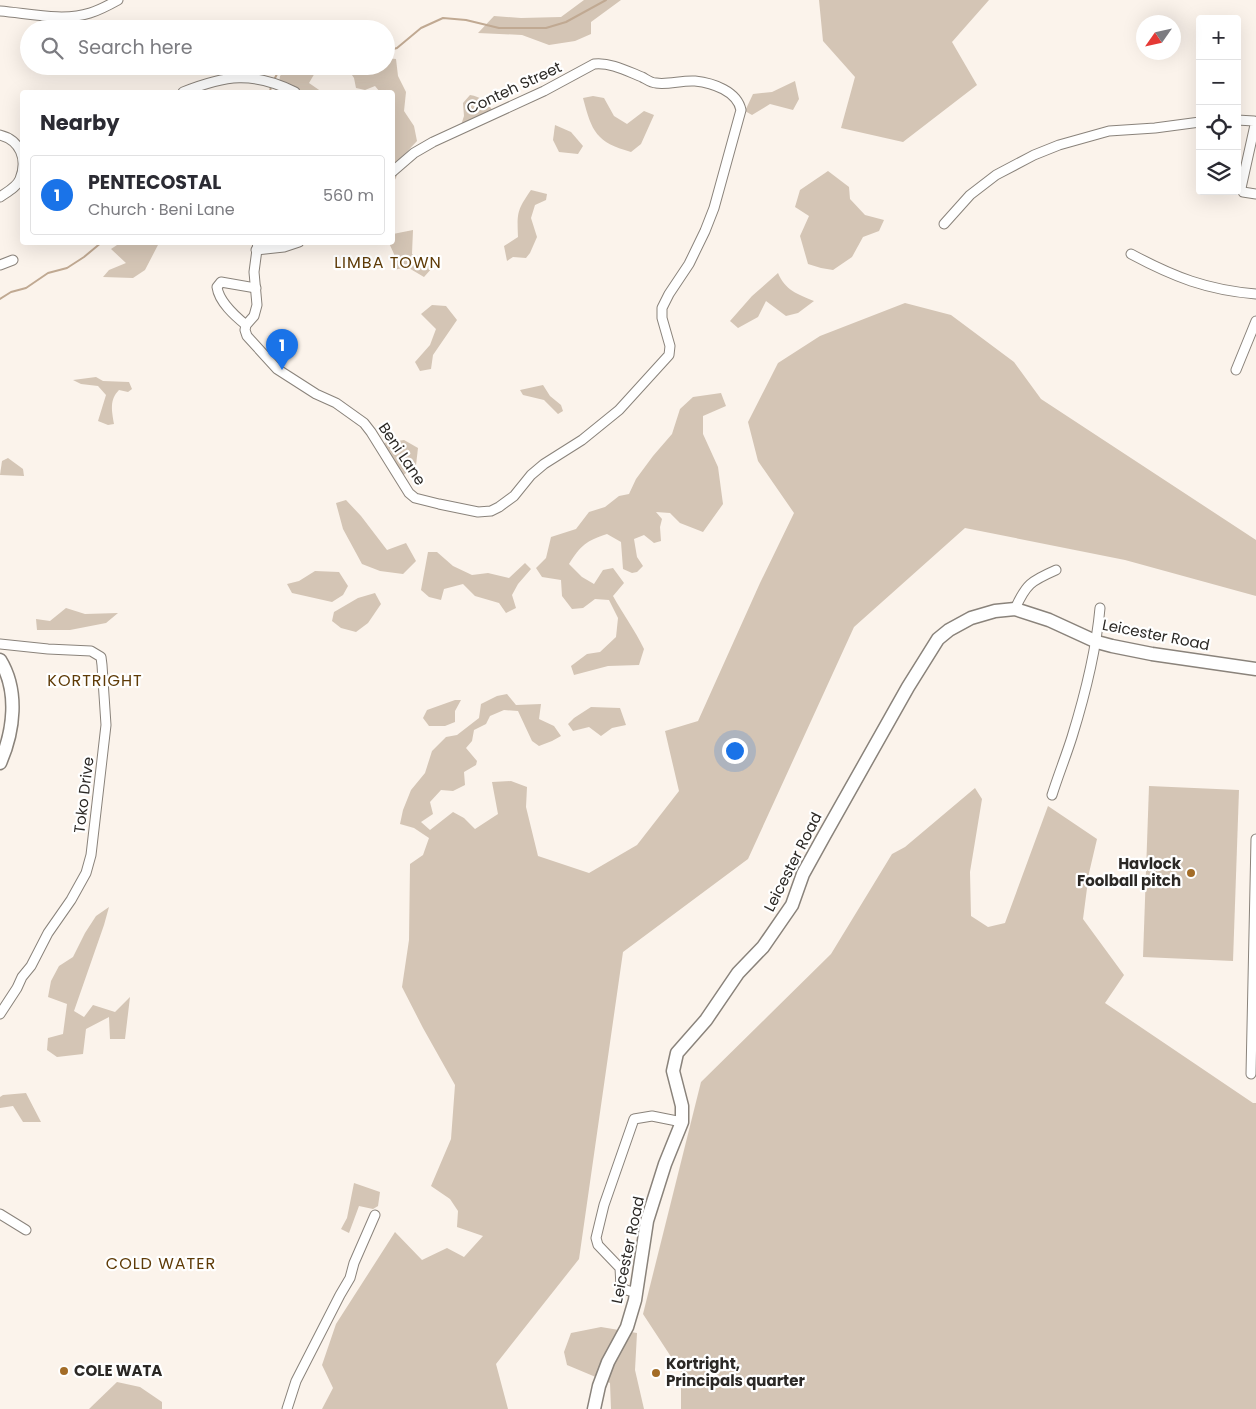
<!DOCTYPE html>
<meta charset="utf-8">
<style>
body{margin:0;font-family:Poppins,sans-serif;background:#f2f2f3;color:#2b2b33}
.controls{position:absolute;right:15px;top:15px;display:grid;overflow:hidden;border-radius:5px;box-shadow:0 5px 20px #0002}
.controls button{width:45px;height:45px;display:grid;place-items:center;padding:0;border:0;border-bottom:1px solid #e1e1e2;background:#fff;color:#2b2b33;font:25px sans-serif}
.compass{position:absolute;left:1136px;top:15px;width:45px;height:45px;border-radius:50%;background:#fff;box-shadow:0 5px 20px #0002;rotate:236deg}
.you{position:absolute;left:734px;top:750px;width:18px;height:18px;margin:-12px;border:4px solid #fff;border-radius:50%;background:#1a73e8;box-shadow:0 0 0 8px #1a73e833}
.badge{display:grid;place-items:center;width:32px;height:32px;border-radius:50%;background:#1a73e8;color:#fff;font-size:16px;font-weight:700}
.pin{position:absolute;translate:-50% -41px;filter:drop-shadow(0 1px 2px #0008)}
.pin::after{content:'';position:absolute;top:26px;width:18px;height:15px;background:inherit;clip-path:polygon(0 0,100% 0,50% 100%)}
.list{margin:0;padding:0;list-style:none}
h2{display:flex;justify-content:space-between;align-items:center;height:65px;margin:0;padding:0 20px;font-size:21px}
h2 small{font-size:16px;font-weight:400;color:#7c7c81}
.list li{display:grid;grid-template-columns:32px 1fr auto;gap:15px;align-items:center;box-sizing:border-box;height:80px;margin:0 10px 10px;padding:0 10px;border:1px solid #e1e1e2;border-radius:5px}
.list b{display:block;font-size:19px;white-space:nowrap}
.list p{margin:0;font-size:16px;white-space:nowrap;color:#7c7c81}
.list em{font-size:16px;font-style:normal;color:#7c7c81}
.icon{flex:none;width:28px;height:28px;fill:none;stroke:currentColor;stroke-width:2;stroke-linecap:round;stroke-linejoin:round}
.map{position:relative;flex:none;width:1256px;height:1409px;overflow:hidden}
.search{position:absolute;background:#fff;box-shadow:0 5px 20px #0002;left:20px;top:20px;width:375px;height:55px;display:flex;align-items:center;gap:12px;box-sizing:border-box;padding:0 18px;border-radius:28px;color:#7c7c81;font-size:19px}
.panel{position:absolute;background:#fff;box-shadow:0 5px 20px #0002;left:20px;top:90px;width:375px;height:155px;border-radius:5px}
.map>svg:first-child{display:block}
</style>
<div class="map">
<svg width="1256" height="1409" viewBox="0 0 1256 1409">
<rect width="100%" height="100%" fill="#fbf3eb"/>
<g fill="#d4c5b5">
<path d="M584,0H621L591,22V34L575,41L549,45L522,35L478,33L494,16L521,18L561,17Z"/>
<path d="M819,0H989L952,42L977,85L903,142L841,128L855,77L823,41Z"/>
<path d="M386,58L396,59L398,76L406,92L404,111L414,126L417,141L402,157L396,178L393,183L392,92H380L375,86L365,90L356,88L354,78L348,69L338,71L331,66H386Z"/>
<path d="M289,66H319L309,83L322,92H278L280,76Z"/>
<path d="M795,81L799,99L793,110L770,104L752,115L745,111L753,94L772,92Z"/>
<path d="M470,95C481,97 486,101 493,111L460,128L464,116L463,103Z"/>
<path d="M593,96L604,98L614,116L627,124L644,111L654,115L641,144L631,152C596,142 592,132 583,98Z"/>
<path d="M555,125L571,132L583,146L578,154L559,152L553,140Z"/>
<path d="M828,171L849,187L850,199L865,215L884,220L879,231L863,237L852,257L833,270L821,268L808,264L800,236L809,216L795,207L800,190Z"/>
<path d="M531,190L547,194L546,200L535,205L531,218L537,237L530,253L526,258L513,257L507,261L504,246L518,237C517,213 517,210 531,190Z"/>
<path d="M413,230L412,254L432,268L424,277L407,267L394,270V254L389,243L392,242L393,234Z"/>
<path d="M140,242L159,243L145,270L133,278L103,277L109,270L126,263L111,249L117,245Z"/>
<path d="M778,273C785,290 797,294 814,301L798,313L786,316L766,301L758,317L738,328L730,321L752,296Z"/>
<path d="M905,303L951,315L1014,362L1041,399L1256,540V596L1125,560L965,528L854,627L748,859L623,952L579,1259L496,1364L508,1409H322L333,1388L322,1365L336,1324L395,1232L422,1260L447,1248L464,1257L483,1236L457,1227L458,1211L450,1199L431,1186L451,1139L455,1085L423,1028L402,987L409,940L410,864L423,855L429,838L414,828L400,824L403,810L411,790L425,773L432,751L446,737L457,735L479,718L481,704L497,696L507,694L516,705L541,704L539,719L554,726L561,736L552,741L539,746L532,741L518,711L504,710L490,716L486,724L474,730L472,741L466,748L477,761L476,765L464,772L465,785L453,791L441,790L430,802L433,814L421,822L430,830L453,812L464,818L475,829L498,814L492,782L511,781L527,787L526,807L538,856L589,873L637,845L679,791L665,731L698,721L760,583L794,513L758,461L748,422L778,363L820,336Z"/>
<path d="M432,305L446,306L457,320L433,355L431,369L420,371L415,362L430,345L436,329L421,314Z"/>
<path d="M96,377L103,381L129,382L132,389L128,392L119,390C109,400 112,411 114,424L108,425L98,421L106,395L98,386L81,384L73,380Z"/>
<path d="M543,385L550,396L561,405L563,411L558,414L544,400L523,395L520,390Z"/>
<path d="M721,393L726,406L703,416V434L718,467L723,504L703,532L680,523L670,513L656,512L662,519L660,527L661,541L654,543L644,535L634,539L637,557L643,566L637,572L632,573L623,569L621,542L607,534C586,541 581,545 569,564L582,577L594,584L603,570L613,568L624,583L613,596C623,614 635,630 644,649L639,665L608,666L574,675L571,666L587,654L600,652L616,637L618,618L609,600L595,599L583,608L572,609L562,596L561,580L542,577L536,568L546,558L551,537L576,529L589,512L605,507L619,496L629,494L636,479L653,456L672,434L680,409L693,397Z"/>
<path d="M404,440L418,448L416,465L401,477L377,444Z"/>
<path d="M8,458L23,469L24,476L0,475L2,461Z"/>
<path d="M346,500L361,516L387,550L406,543L416,561L403,574L380,571L362,564L343,529L336,503Z"/>
<path d="M428,552H437L453,566L472,575L488,573L509,578L525,563L531,569L518,584L512,595L516,608L506,613L499,603L475,596L463,584L444,589L441,600L429,597L421,590Z"/>
<path d="M315,571L339,572L348,586L343,595L332,602L292,593L287,584L299,581Z"/>
<path d="M375,593L381,604L368,623L356,632L341,628L332,621L334,612L358,598Z"/>
<path d="M66,608L85,614L118,613L106,623L70,630H37L36,619L50,621Z"/>
<path d="M455,700H461L455,711V722L445,726H429L423,718L427,710Z"/>
<path d="M591,707L620,708L626,725L612,728L601,736L589,727L573,731L568,724L574,718Z"/>
<path d="M1149,786L1239,790L1233,961L1143,957Z"/>
<path d="M975,788L982,799L970,872L971,916L988,927L1005,923L1048,806L1097,839L1089,873L1083,919L1124,975L1105,1003L1253,1103H1256V1409H681V1372L643,1314L701,1082L831,954L892,854L905,847Z"/>
<path d="M109,907L104,925L74,1011L84,1017L93,1005L115,1012L130,997L125,1039H110L109,1017L86,1029L83,1054L57,1057L47,1050L48,1038L63,1034L67,1004L48,997L51,981L59,966L73,957L85,933L96,916Z"/>
<path d="M26,1093L41,1122H23L13,1106L0,1108V1097L3,1095Z"/>
<path d="M354,1183L380,1192L378,1206L373,1209L359,1206L349,1233L341,1229L347,1218Z"/>
<path d="M601,1327L637,1333L635,1370L644,1409H611L610,1383L567,1365L564,1352L571,1333Z"/>
<path d="M117,1382L140,1387L162,1402V1409H89Z"/>
</g>
<g fill="none" stroke-linecap="round" stroke-linejoin="round">
<g stroke="#c0a992" stroke-width="2">
<path d="M386,51L397,48L421,28L443,18L466,20L499,28H546L566,22L606,0"/>
<path d="M274,80L281,66"/>
<path d="M270,92L271,86"/>
<path d="M0,299L11,292L26,288L48,273L67,268L84,257L102,242"/>
</g>
<g stroke="#8a837b" stroke-width="11">
<g id="street">
<path d="M0,11C27,13 63,22 90,13C100,10 109,5 118,0"/>
<path d="M183,92C226,75 252,71 295,92"/>
<path d="M1237,120L1254,121L1255,125L1241,188L1243,192L1256,194"/>
<path d="M0,135C20,140 28,159 20,179C17,187 7,192 0,197"/>
<path d="M944,224L970,195L996,175L1034,155L1059,145L1109,131L1155,128L1200,122"/>
<path d="M258,242L254,272L257,305L254,316L246,325L245,330L247,336L277,369L316,394L336,403L364,423L371,432L409,493L415,498L439,504L478,512L491,511L499,507L514,496L531,475L544,464L582,440L619,410L669,355L670,346L662,318V308L669,294L689,264L705,231L714,208L741,110C737,91 713,83 695,81C682,80 668,85 656,83C651,83 646,79 642,77C627,71 610,62 594,64L544,91L433,142L414,153L392,172"/>
<path d="M256,250L284,247L299,242"/>
<path d="M1131,254C1174,277 1207,290 1256,294"/>
<path d="M0,265L13,260"/>
<path d="M246,325C235,316 219,302 217,287L221,282L256,288"/>
<path d="M1236,370L1256,321"/>
<path d="M1015,609C1026,584 1031,581 1056,570"/>
<path d="M0,644L48,649L91,651L101,657L102,665L106,725L91,855L86,873L71,900L48,933L31,966L22,977L17,988L0,1014"/>
<path d="M1052,795C1058,776 1066,756 1072,737C1085,695 1096,652 1100,608"/>
<path d="M1251,1074L1256,839"/>
<path d="M0,1214L26,1230"/>
<path d="M637,1293L626,1290L621,1287L620,1268L598,1245L596,1238L604,1205L634,1119L652,1116L682,1122"/>
<path d="M287,1409L296,1381L340,1295L350,1278L354,1263L375,1215"/>
</g>
</g>
<g stroke="#8a837b" stroke-width="15">
<g id="secondary">
<path d="M0,660C19,691 14,731 0,763"/>
<path d="M594,1409L599,1386L608,1362L627,1327L635,1300L647,1221L665,1164L682,1122V1106L673,1071L677,1053L706,1020L738,973L763,947L792,905L803,874L824,836L908,687L938,639L949,630L971,618L995,611L1015,609L1049,620L1097,642L1112,646L1152,654L1256,669"/>
</g>
</g>
<use href="#street" stroke="#fff" stroke-width="9"/>
<use href="#secondary" stroke="#fff" stroke-width="12"/>
</g>
<g fill="#a36c27" stroke="#fff" stroke-width="2">
<circle cx="1191" cy="873" r="5"/>
<circle cx="64" cy="1371" r="5"/>
<circle cx="656" cy="1373" r="5"/>
</g>
<g text-anchor="middle" stroke-width="4.5" stroke-linejoin="round" paint-order="stroke">
<g font-size="15" fill="#2b2825" stroke="#fff">
<text transform="translate(514 88) rotate(-25)" y="5">Conteh Street</text>
<text transform="translate(402 454) rotate(56)" y="5">Beni Lane</text>
<text transform="translate(1156 635) rotate(11)" y="5">Leicester Road</text>
<text transform="translate(84 795) rotate(-83)" y="5">Toko Drive</text>
<text transform="translate(793 862) rotate(-63)" y="5">Leicester Road</text>
<text transform="translate(628 1250) rotate(-78)" y="5">Leicester Road</text>
</g>
<g font-size="15" font-weight="bold" fill="#2b2825" stroke="#fff" text-anchor="start">
<text x="1181" y="869" text-anchor="end">Havlock<tspan x="1181" dy="17">Foolball pitch</tspan></text>
<text x="666" y="1369">Kortright,<tspan x="666" dy="17">Principals quarter</tspan></text>
<text x="74" y="1376">COLE WATA</text>
</g>
<g font-size="16" letter-spacing="1" fill="#5f3b07" stroke="#fff">
<text x="388" y="268">LIMBA TOWN</text>
<text x="95" y="686">KORTRIGHT</text>
<text x="161" y="1269">COLD WATER</text>
</g>
</g>
</svg>
<div class="controls">
<button>+</button>
<button>−</button>
<button><svg class="icon" aria-label="locate" viewBox="0 0 24 24"><circle cx="12" cy="12" r="6"/><path d="M12 2v4M12 18v4M2 12h4M18 12h4"/></svg></button>
<button><svg class="icon" aria-label="layers" viewBox="0 0 24 24"><path d="M12 4l9 5-9 5-9-5zM3 14l9 5 9-5"/></svg></button>
</div>
<svg class="compass" viewBox="-18 -18 36 36"><path d="M0-13l5 13h-10z" fill="#e53935"/><path d="M0 13l5-13h-10z" fill="#7c7c81"/></svg>
<div class="you"></div>
<div class="pin badge" style="left:282px;top:370px">1</div>
<div class="search"><svg class="icon" aria-label="search" viewBox="0 0 24 24"><circle cx="10" cy="10" r="6"/><path d="M15 15l6 6"/></svg>Search here</div>
<section class="panel">
<h2>Nearby<small></small></h2>
<ul class="list">
<li><span class="badge">1</span><div><b>PENTECOSTAL</b><p>Church · Beni Lane</p></div><em>560 m</em></li>
</ul>
</section>
</div>
